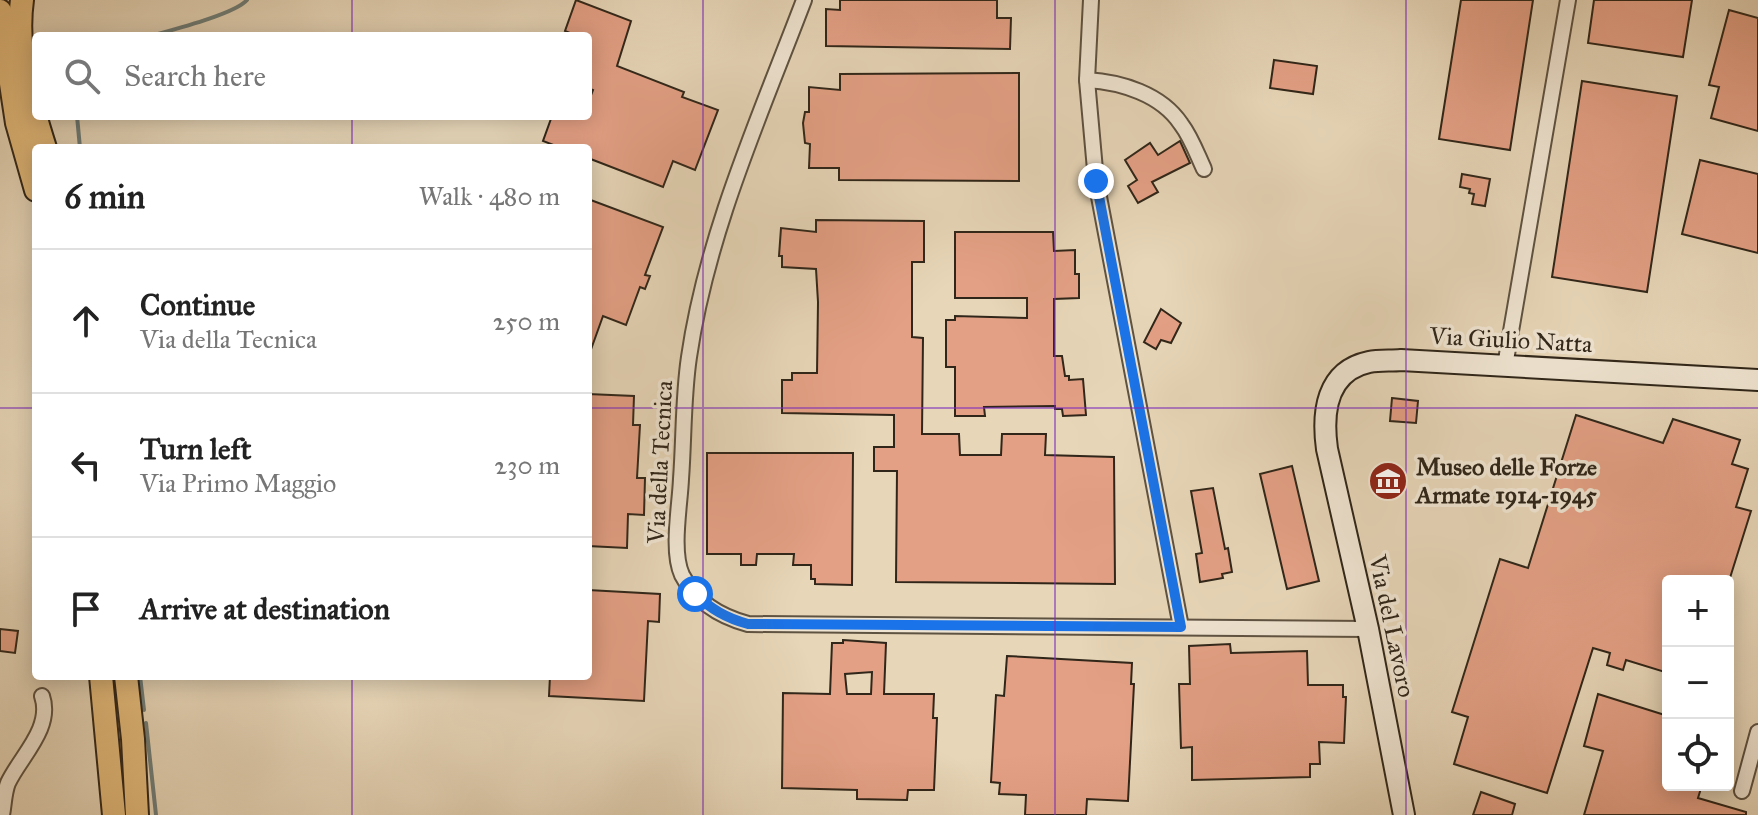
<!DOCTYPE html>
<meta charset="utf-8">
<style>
body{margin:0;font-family:"IM FELL Great Primer",serif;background:#f6f6f6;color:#222}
.controls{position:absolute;right:24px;bottom:24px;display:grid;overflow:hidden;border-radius:8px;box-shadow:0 4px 20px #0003}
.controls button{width:72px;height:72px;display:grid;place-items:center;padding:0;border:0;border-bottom:2px solid #e0e0e0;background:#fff;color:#222;font:40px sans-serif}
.stop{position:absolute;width:24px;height:24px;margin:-18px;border:6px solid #1a73e8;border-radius:50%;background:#fff}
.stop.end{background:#1a73e8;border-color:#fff;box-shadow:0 2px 8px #0008}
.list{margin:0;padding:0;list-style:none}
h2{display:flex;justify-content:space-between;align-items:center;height:104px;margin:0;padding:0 32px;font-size:34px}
h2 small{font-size:26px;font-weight:400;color:#767676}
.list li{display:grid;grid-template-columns:52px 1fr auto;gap:24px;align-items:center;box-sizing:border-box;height:144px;padding:0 32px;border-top:2px solid #e0e0e0}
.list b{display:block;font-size:30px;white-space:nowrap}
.list p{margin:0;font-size:26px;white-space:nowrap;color:#767676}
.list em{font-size:26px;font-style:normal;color:#767676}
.icon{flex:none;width:44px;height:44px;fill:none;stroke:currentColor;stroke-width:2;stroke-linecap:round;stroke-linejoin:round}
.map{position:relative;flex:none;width:1758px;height:815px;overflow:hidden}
.search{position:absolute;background:#fff;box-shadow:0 4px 20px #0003;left:32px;top:32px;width:560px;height:88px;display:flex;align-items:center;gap:20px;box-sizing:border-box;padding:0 28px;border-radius:8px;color:#767676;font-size:30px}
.panel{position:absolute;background:#fff;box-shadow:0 4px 20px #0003;left:32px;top:144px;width:560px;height:536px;border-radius:8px}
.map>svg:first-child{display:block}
</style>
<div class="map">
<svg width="1758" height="815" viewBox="0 0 1758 815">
<rect width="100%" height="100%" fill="#e7d6b8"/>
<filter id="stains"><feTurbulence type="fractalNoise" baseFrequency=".0025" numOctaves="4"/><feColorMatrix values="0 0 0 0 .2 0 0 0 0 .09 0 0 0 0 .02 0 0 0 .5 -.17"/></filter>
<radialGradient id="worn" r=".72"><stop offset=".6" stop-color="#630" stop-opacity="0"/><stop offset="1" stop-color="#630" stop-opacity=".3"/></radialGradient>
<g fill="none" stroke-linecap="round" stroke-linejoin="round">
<g stroke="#6f7d78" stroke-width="4">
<path d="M151,36C172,30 235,14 247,0"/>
<path d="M77,116L80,148"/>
<path d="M140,676L144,710"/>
<path d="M146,723L156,815"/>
</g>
</g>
<g fill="#e4a085" stroke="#302619" stroke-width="2" fill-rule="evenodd">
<path d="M576,0L631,21L617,66L684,92L682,97L718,110L695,170L673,161L663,187L588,158V148H561L543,141L552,116H588V103L593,90L588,88V36H577L565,31Z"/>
<path d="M840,0H997V18H1011L1010,49L826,46V9L840,10Z"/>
<path d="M1461,0H1533L1510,150L1439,139Z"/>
<path d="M1594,0H1692L1683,57L1588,43Z"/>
<path d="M1729,10L1758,18V131L1711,118L1719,87L1709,85Z"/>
<path d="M1274,60L1317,66L1313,94L1270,88Z"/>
<path d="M1019,73V181L839,180V168H809L810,144L805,143L803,123L805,112H809V87L840,90V74Z"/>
<path d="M1582,81L1677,96L1647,292L1552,277Z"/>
<path d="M1180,141L1190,163L1152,182L1158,192L1138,203L1128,186L1137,180L1125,160L1150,143L1158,155Z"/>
<path d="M1700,160L1758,174V253L1682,234Z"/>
<path d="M1462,174L1490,179L1485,206L1472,204L1474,194L1469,193L1470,189L1460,187Z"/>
<path d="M588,199L663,227L645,275L650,276L645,289L640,287L626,325L603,316L589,355Z"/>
<path d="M816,220L924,221V262H912V337L923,338L922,434H959L960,455H1001L1002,434H1046L1045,455L1114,457L1115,584L896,582L897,471H874V447H894V415L782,413V380H792V373H817L818,302L816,269L782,267V256H779L781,228L816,232Z"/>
<path d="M955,232H1053L1054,251L1075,250V274H1079V298L1054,299V356H1062L1065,376H1069V380L1083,379L1086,415L1063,416L1062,409H1055V406L984,407L985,416H955V367H946V320H955V316L1027,318V298H955Z"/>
<path d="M1161,309L1181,323L1171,343L1161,340L1156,349L1144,342Z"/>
<path d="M588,394L634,396L633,425H640L637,478H645L644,515L628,514L627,548L588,546Z"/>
<path d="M1392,398L1418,401L1416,423L1390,421Z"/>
<path d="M1576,415L1663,443L1673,419L1740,440L1732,464L1748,469L1736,507L1751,511L1729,581H1668V673L1626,660L1623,670L1607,665L1610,653L1593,648L1547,793L1454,764L1468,717L1452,712L1500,559L1528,568Z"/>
<path d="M707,453H853L852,585L815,584V579H811V565H793L794,554H757L756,565H741V554H707Z"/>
<path d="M1292,466L1319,581L1287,589L1260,474Z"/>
<path d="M1213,488L1225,549L1228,548L1232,572L1222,574L1223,578L1200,582L1196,554L1202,553L1191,491Z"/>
<path d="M588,590L660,594L659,622L648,621L644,701L549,696L550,676H588Z"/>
<path d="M0,629L18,631L15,653L0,651Z"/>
<path d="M843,640L886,643L884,694H934L933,718H937L934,790H908L907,800L857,799V790L782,788L783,693L830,694L832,643H843ZM872,672L871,694H847L845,674Z"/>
<path d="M1230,644L1231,653L1307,651L1308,685H1343V697H1346L1344,743L1319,742L1320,764H1310V777L1192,780V747L1181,748L1179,684H1190L1189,646Z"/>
<path d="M1007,656L1132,663L1131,684H1134L1128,801L1087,799L1086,815H1025L1026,795L999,794L1000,783L991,782L996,695L1004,696Z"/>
<path d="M1598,694L1668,716V785H1702L1698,798L1746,812V815H1584L1603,751L1584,746Z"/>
<path d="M1481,792L1515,804L1512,815H1473Z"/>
</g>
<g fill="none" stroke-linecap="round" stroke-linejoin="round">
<g stroke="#5e5241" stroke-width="18">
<g id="street">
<path d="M804,0C760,116 707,233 689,357C683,397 684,439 681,479C680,505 671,551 682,575C696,602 719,616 748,624L1368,629"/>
<path d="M1091,0L1087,80L1096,181L1181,627"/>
<path d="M1087,80C1121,82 1161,94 1181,124C1191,137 1197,154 1204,169"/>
<path d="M1505,366L1568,0"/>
<path d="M1742,791L1758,732"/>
<path d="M2,815C4,805 4,793 8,783C20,757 53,728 42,696"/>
</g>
</g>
<g stroke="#302619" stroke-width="24">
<path id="secondary" d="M1404,815L1368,629L1327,449C1322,413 1326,371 1369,362C1379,360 1391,361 1401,360L1758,380"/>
</g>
<g stroke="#302619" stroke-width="26">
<g id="primary">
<path d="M22,0C15,49 30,101 45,148"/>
<path d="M0,11L17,123L36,190"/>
<path d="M101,676L114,815"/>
<path d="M126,676L133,739L137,815"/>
</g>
</g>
<use href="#street" stroke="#efe4d1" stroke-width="14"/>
<use href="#secondary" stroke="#efe4d1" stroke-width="20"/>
<use href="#primary" stroke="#e4bb7c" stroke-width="22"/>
</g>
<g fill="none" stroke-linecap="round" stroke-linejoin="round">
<path stroke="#1a73e8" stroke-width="10" d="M695,594C711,609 726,618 748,624L1181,627L1096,181"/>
</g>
<path fill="none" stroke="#7b2cbf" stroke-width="2" stroke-opacity="0.55" d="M352,0V36M703,0V815M1055,0V815M1406,0V815M352,116V148M0,408H36M588,408H1758M352,676V815"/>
<defs>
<g id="museum-disc" transform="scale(2)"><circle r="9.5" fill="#8f2418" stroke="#efe4d1"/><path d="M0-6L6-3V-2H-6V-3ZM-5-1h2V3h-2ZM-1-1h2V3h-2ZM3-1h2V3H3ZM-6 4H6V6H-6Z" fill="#fff"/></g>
</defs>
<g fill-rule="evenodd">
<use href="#museum-disc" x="1388" y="481"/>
</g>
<g text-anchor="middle" stroke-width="7" stroke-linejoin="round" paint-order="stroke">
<g font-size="24" fill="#302619" stroke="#efe4d1">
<text transform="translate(1511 340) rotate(3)" y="8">Via Giulio Natta</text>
<text transform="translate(660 462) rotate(-87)" y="8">Via della Tecnica</text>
<text transform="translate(1392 626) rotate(78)" y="8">Via del Lavoro</text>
</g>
<g font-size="24" font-weight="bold" fill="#302619" stroke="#efe4d1" text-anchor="start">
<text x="1416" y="475">Museo delle Forze<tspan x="1416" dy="28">Armate 1914-1945</tspan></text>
</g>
</g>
<rect width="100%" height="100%" filter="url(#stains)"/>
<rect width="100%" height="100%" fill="url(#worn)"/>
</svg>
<div class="controls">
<button>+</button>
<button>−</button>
<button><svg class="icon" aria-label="locate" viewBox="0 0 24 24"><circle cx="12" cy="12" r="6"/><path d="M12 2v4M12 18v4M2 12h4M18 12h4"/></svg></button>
</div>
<div class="stop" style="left:695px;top:594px"></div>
<div class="stop end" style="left:1096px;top:181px"></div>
<div class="search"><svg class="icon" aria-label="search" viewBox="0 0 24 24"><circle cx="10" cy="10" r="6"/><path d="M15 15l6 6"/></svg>Search here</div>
<section class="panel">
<h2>6 min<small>Walk · 480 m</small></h2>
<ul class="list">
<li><svg class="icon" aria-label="ahead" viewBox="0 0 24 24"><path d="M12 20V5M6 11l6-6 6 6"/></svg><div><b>Continue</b><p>Via della Tecnica</p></div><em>250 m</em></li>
<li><svg class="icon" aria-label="left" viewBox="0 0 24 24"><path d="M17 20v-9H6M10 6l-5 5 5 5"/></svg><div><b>Turn left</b><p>Via Primo Maggio</p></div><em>230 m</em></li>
<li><svg class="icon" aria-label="arrive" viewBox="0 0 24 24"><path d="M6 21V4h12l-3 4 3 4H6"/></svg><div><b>Arrive at destination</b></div></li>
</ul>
</section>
</div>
